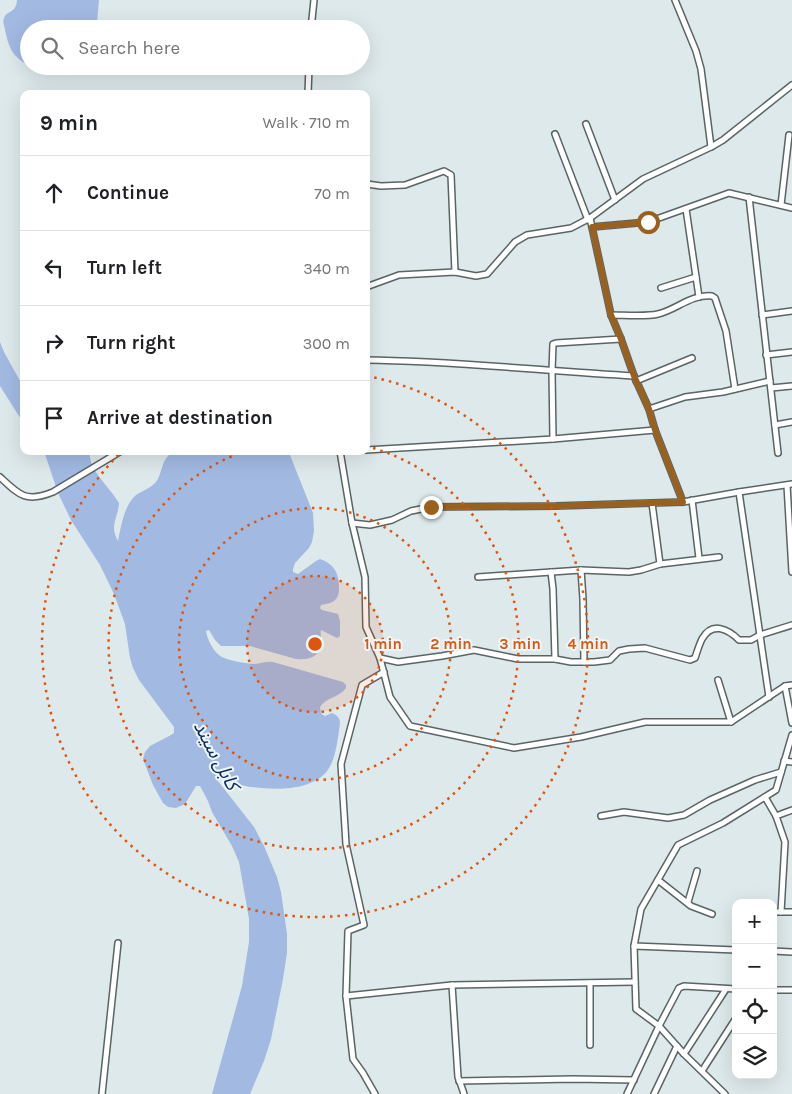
<!DOCTYPE html>
<meta charset="utf-8">
<style>
body{margin:0;font-family:Karla,"Noto Sans Arabic",sans-serif;background:#f6f6f6;color:#202124}
.controls{position:absolute;right:15px;bottom:15px;display:grid;overflow:hidden;border-radius:10px;box-shadow:0 5px 20px #0002}
.controls button{width:45px;height:45px;display:grid;place-items:center;padding:0;border:0;border-bottom:1px solid #e0e0e0;background:#fff;color:#202124;font:25px sans-serif}
.stop{position:absolute;width:15px;height:15px;margin:-11px;border:4px solid #99601e;border-radius:50%;background:#fff}
.stop.end{background:#99601e;border-color:#fff;box-shadow:0 1px 5px #0008}
.list{margin:0;padding:0;list-style:none}
h2{display:flex;justify-content:space-between;align-items:center;height:65px;margin:0;padding:0 20px;font-size:21px}
h2 small{font-size:16px;font-weight:400;color:#757577}
.list li{display:grid;grid-template-columns:32px 1fr auto;gap:15px;align-items:center;box-sizing:border-box;height:75px;padding:0 20px;border-top:1px solid #e0e0e0}
.list b{display:block;font-size:19px;white-space:nowrap}
.list em{font-size:16px;font-style:normal;color:#757577}
.icon{flex:none;width:28px;height:28px;fill:none;stroke:currentColor;stroke-width:2;stroke-linecap:round;stroke-linejoin:round}
.map{position:relative;flex:none;width:792px;height:1094px;overflow:hidden}
.search{position:absolute;background:#fff;box-shadow:0 5px 20px #0002;left:20px;top:20px;width:350px;height:55px;display:flex;align-items:center;gap:12px;box-sizing:border-box;padding:0 18px;border-radius:28px;color:#757577;font-size:19px}
.panel{position:absolute;background:#fff;box-shadow:0 5px 20px #0002;left:20px;top:90px;width:350px;height:365px;border-radius:10px}
.map>svg:first-child{display:block}
</style>
<div class="map">
<svg width="792" height="1094" viewBox="0 0 792 1094">
<rect width="100%" height="100%" fill="#dee9eb"/>
<g fill="#a2b9e2">
<path d="M17,0H99L97,23L95,29H29L28,65C12,56 9,48 5,30C5,27 2,22 4,18C7,10 16,14 17,0Z"/>
<path d="M0,342L4,352L24,388V424L0,386Z"/>
<path d="M44,451H62L71,453L90,451C87,469 111,488 119,503C118,519 109,525 118,541C121,527 124,505 136,495C142,491 151,488 156,482C162,474 161,462 169,455L190,451H285L290,455L313,513L314,531L312,542L309,548L295,563L293,569V572L298,574L316,561L320,559C334,564 339,573 339,587C339,591 339,596 336,599C333,603 326,604 321,605L320,608L322,610L338,614L340,621V636L337,638L321,630C320,635 322,641 321,647C318,658 306,660 296,659L250,646H221L215,640L209,630L206,631C207,639 214,653 222,657C231,661 244,663 253,664C260,664 266,661 273,662L343,682L346,685V688C339,698 326,697 320,707L321,713L323,715L325,716L332,713C337,715 340,718 340,723C338,737 336,760 327,771C308,795 258,790 232,783C225,782 220,778 214,776L254,827L264,846L277,877L281,892L287,934V953L283,979L271,1039L264,1061L250,1094H212L242,986L249,942V919L239,862L232,846L212,812L208,801L200,786H196L185,804L176,808L168,807L163,803L153,785L143,759L145,752L150,746L171,735L174,733V727L139,680L133,668L130,658L125,624L114,594L100,565L71,520L58,493Z"/>
</g>
<g fill="none" stroke-linecap="round" stroke-linejoin="round">
<g stroke="#5a6465" stroke-width="8">
<g id="street">
<path d="M675,0L696,51L701,69L711,147"/>
<path d="M311,29L314,0"/>
<path d="M308,94L309,66"/>
<path d="M586,124L615,200"/>
<path d="M555,134L588,220"/>
<path d="M367,184L381,186L405,185L444,171L451,175L455,272"/>
<path d="M749,197L778,453"/>
<path d="M781,205L789,135"/>
<path d="M686,209L699,297"/>
<path d="M590,218L611,315L621,339L634,376L649,409L655,430L683,502"/>
<path d="M592,227L648,222L729,193L792,208"/>
<path d="M366,287L399,275L455,272L476,276L487,274L515,242L527,235L571,228L590,218L643,179L711,147L723,140L792,85"/>
<path d="M661,288L696,277"/>
<path d="M611,315C624,315 646,317 658,314C676,310 691,294 712,296L715,298L726,331L735,389"/>
<path d="M762,315L792,311"/>
<path d="M766,355L792,352"/>
<path d="M366,360C455,361 544,371 634,376"/>
<path d="M636,381L692,358"/>
<path d="M771,388L792,386"/>
<path d="M649,409L685,397L723,392L770,381"/>
<path d="M775,425L792,422"/>
<path d="M553,439L552,371L553,344L556,343L621,339"/>
<path d="M366,450L553,439L655,430"/>
<path d="M340,451L352,523L365,577L366,627L380,658L390,697L410,726L514,748L581,737L645,722H731L785,686L792,685"/>
<path d="M0,477C19,495 26,503 53,492L121,451"/>
<path d="M787,485L792,572"/>
<path d="M739,492L769,697"/>
<path d="M692,500L699,558"/>
<path d="M652,503L660,564"/>
<path d="M352,523L370,525L392,520L411,511L431,507L556,506L683,502L739,492L792,484"/>
<path d="M581,570L583,599L584,662"/>
<path d="M551,572L553,589L555,659"/>
<path d="M478,577L581,570L629,572L641,570L660,564L719,557"/>
<path d="M380,658L398,662L442,656L474,650L518,659H555L571,662H594L610,660L619,651L629,649L645,648L690,660L695,658C697,652 699,645 702,639C712,621 728,629 739,640H751L760,635L792,625"/>
<path d="M718,680L731,722"/>
<path d="M785,686L792,723"/>
<path d="M784,761L792,762"/>
<path d="M765,797L776,816L785,842L781,912"/>
<path d="M601,816L624,812L668,818L684,815L710,800L755,780L781,772"/>
<path d="M776,816L792,810"/>
<path d="M658,880L691,906L712,914"/>
<path d="M688,902L697,871"/>
<path d="M773,912H792"/>
<path d="M634,946L736,950"/>
<path d="M773,951L792,952"/>
<path d="M590,983V1045"/>
<path d="M452,985L458,1077L462,1088L464,1094"/>
<path d="M773,990H792"/>
<path d="M346,996L452,985L635,982"/>
<path d="M684,1054L726,989"/>
<path d="M702,1071L736,1018"/>
<path d="M459,1081L573,1079L634,1080"/>
<path d="M102,1094L118,943"/>
<path d="M375,1094L363,1073L353,1059L346,996L348,931L364,925L346,844L341,764L362,685L384,672"/>
<path d="M627,1094L659,1026L679,988L684,986L736,989"/>
<path d="M654,1094L677,1046"/>
<path d="M725,1094L684,1054L659,1026L636,1009L634,946L641,909L678,845L723,823L776,790L792,735"/>
</g>
</g>
<use href="#street" stroke="#fff" stroke-width="5"/>
</g>
<g fill="none" stroke-linecap="round" stroke-linejoin="round">
<path stroke="#99601e" stroke-width="6" d="M431,507L556,506L683,502L655,430L649,409L634,376L621,339L611,315L592,227L648,222"/>
</g>
<circle cx="315" cy="644" r="68" fill="#de560d" fill-opacity=".12"/>
<g fill="none" stroke="#de560d" stroke-width="2.5" stroke-dasharray="2.5 5">
<circle cx="315" cy="644" r="68"/>
<circle cx="315" cy="644" r="136"/>
<path d="M366 446A205 205 0 1 1 245 451"/>
<path d="M367 376A273 273 0 1 1 120 453"/>
</g>
<g text-anchor="middle" stroke-width="4" stroke-linejoin="round" paint-order="stroke">
<g font-size="19" font-style="italic" fill="#10295b" stroke="#ebf7f8">
<text transform="translate(217 755) rotate(62)" y="7">کابل سيند</text>
</g>
</g>
<circle cx="315" cy="644" r="8" fill="#de560d" stroke="#ebf7f8" stroke-width="2.5"/>
<g font-size="15" text-anchor="middle" font-weight="bold" fill="#de560d" stroke="#ebf7f8" stroke-width="4" stroke-linejoin="round" paint-order="stroke">
<text x="383" y="649">1 min</text>
<text x="451" y="649">2 min</text>
<text x="520" y="649">3 min</text>
<text x="588" y="649">4 min</text>
</g>
</svg>
<div class="controls">
<button>+</button>
<button>−</button>
<button><svg class="icon" aria-label="locate" viewBox="0 0 24 24"><circle cx="12" cy="12" r="6"/><path d="M12 2v4M12 18v4M2 12h4M18 12h4"/></svg></button>
<button><svg class="icon" aria-label="layers" viewBox="0 0 24 24"><path d="M12 4l9 5-9 5-9-5zM3 14l9 5 9-5"/></svg></button>
</div>
<div class="stop" style="left:648px;top:222px"></div>
<div class="stop end" style="left:431px;top:507px"></div>
<div class="search"><svg class="icon" aria-label="search" viewBox="0 0 24 24"><circle cx="10" cy="10" r="6"/><path d="M15 15l6 6"/></svg>Search here</div>
<section class="panel">
<h2>9 min<small>Walk · 710 m</small></h2>
<ul class="list">
<li><svg class="icon" aria-label="ahead" viewBox="0 0 24 24"><path d="M12 20V5M6 11l6-6 6 6"/></svg><div><b>Continue</b></div><em>70 m</em></li>
<li><svg class="icon" aria-label="left" viewBox="0 0 24 24"><path d="M17 20v-9H6M10 6l-5 5 5 5"/></svg><div><b>Turn left</b></div><em>340 m</em></li>
<li><svg class="icon" aria-label="right" viewBox="0 0 24 24"><path d="M7 20v-9h11M14 6l5 5-5 5"/></svg><div><b>Turn right</b></div><em>300 m</em></li>
<li><svg class="icon" aria-label="arrive" viewBox="0 0 24 24"><path d="M6 21V4h12l-3 4 3 4H6"/></svg><div><b>Arrive at destination</b></div></li>
</ul>
</section>
</div>
